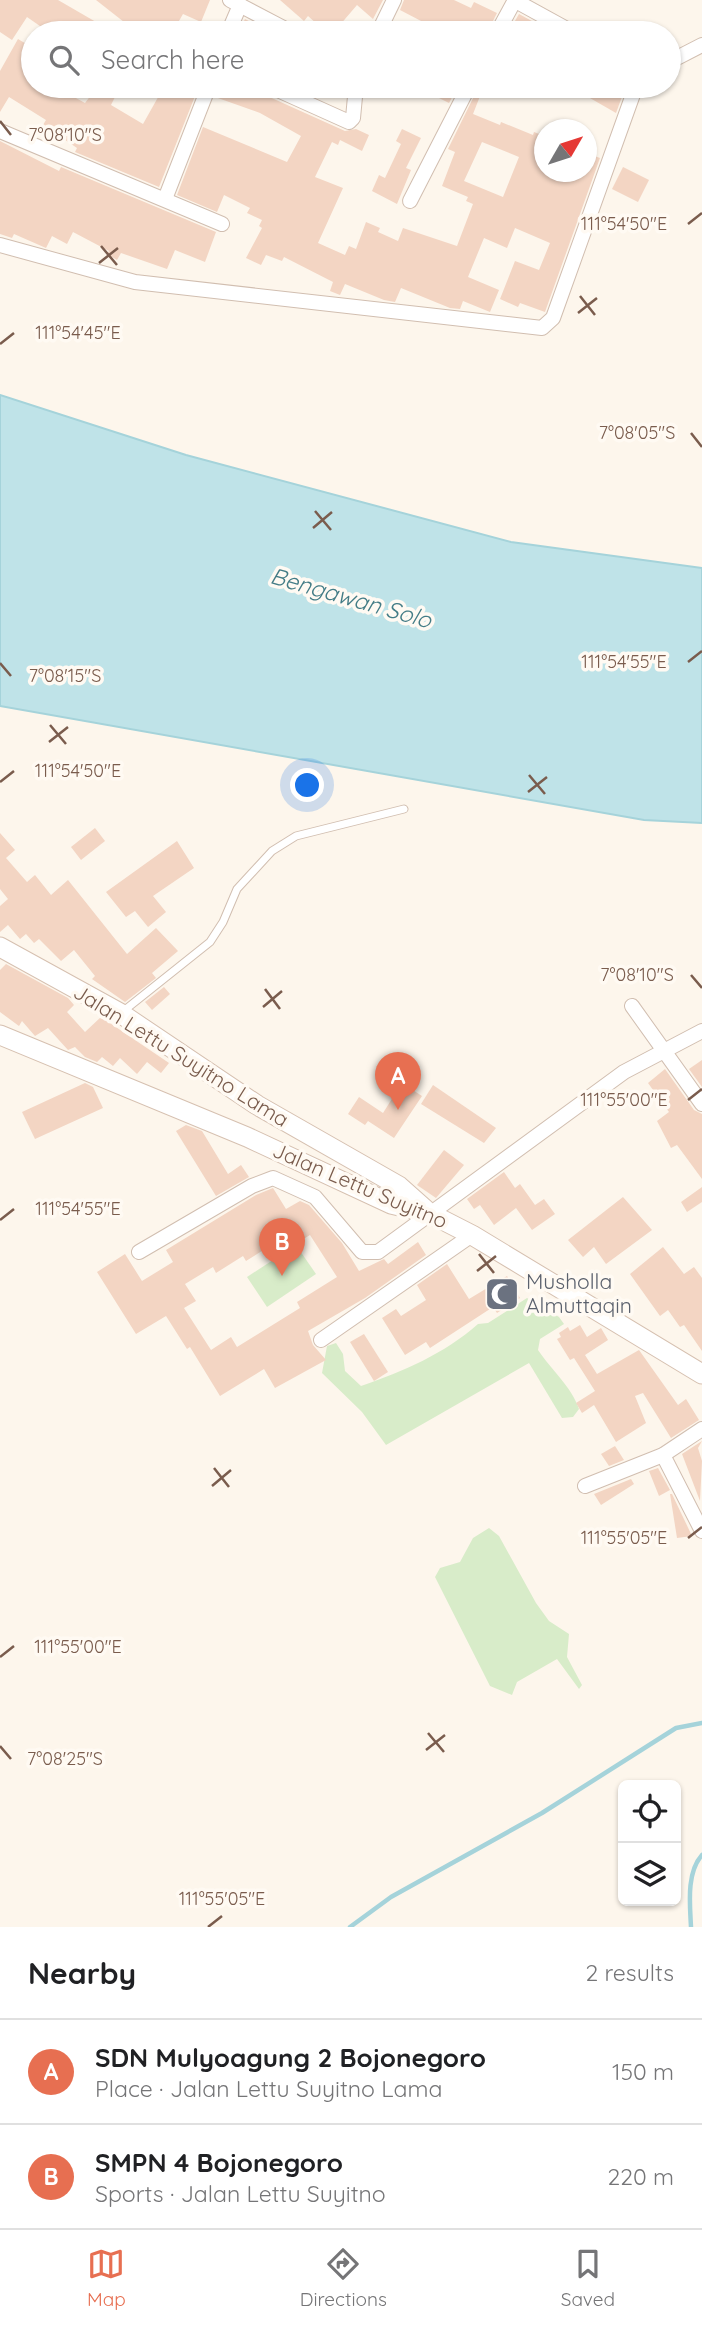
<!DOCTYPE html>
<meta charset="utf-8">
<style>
body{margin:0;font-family:Quicksand,sans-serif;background:#f6f6f6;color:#202124}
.controls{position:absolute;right:21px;bottom:21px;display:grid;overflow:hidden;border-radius:10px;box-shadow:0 2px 5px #0004}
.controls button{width:63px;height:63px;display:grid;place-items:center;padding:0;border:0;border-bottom:2px solid #e0e0e0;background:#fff;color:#202124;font:35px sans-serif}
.compass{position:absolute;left:534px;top:119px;width:63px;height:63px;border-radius:50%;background:#fff;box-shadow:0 2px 5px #0004;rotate:51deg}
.you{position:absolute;left:308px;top:786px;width:24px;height:24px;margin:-18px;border:5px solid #fff;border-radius:50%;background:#1a73e8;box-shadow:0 0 0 10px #1a73e833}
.badge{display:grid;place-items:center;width:46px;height:46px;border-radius:50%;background:#e76f51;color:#fff;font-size:23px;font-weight:700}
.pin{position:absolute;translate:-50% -58px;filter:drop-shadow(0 2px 4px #0008)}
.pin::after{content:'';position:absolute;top:37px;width:24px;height:21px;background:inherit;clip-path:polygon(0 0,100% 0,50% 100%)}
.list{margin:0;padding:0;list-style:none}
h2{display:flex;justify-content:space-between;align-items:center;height:91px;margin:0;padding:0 28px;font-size:30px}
h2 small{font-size:23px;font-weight:400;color:#757577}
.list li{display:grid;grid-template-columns:46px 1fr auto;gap:21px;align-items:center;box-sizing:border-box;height:105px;padding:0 28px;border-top:2px solid #e0e0e0}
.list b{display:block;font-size:26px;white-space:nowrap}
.list p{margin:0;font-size:23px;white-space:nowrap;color:#757577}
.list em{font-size:23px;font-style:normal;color:#757577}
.icon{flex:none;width:38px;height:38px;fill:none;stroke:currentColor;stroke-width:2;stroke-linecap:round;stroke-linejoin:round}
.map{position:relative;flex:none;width:702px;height:1927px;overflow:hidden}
.search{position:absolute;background:#fff;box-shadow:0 2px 5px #0004;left:21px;right:21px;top:21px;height:77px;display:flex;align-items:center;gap:18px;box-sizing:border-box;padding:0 24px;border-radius:38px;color:#757577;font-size:26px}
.sheet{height:301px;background:#fff}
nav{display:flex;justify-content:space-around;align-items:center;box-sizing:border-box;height:98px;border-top:2px solid #e0e0e0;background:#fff;font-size:19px;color:#757577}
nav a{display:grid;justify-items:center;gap:4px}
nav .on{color:#e76f51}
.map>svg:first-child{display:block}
</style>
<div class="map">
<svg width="702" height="1927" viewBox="0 0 702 1927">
<rect width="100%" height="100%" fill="#fdf6ec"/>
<g fill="#d8ecc9">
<path d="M296,1245L316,1274L267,1307L247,1277Z"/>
<path d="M527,1298L559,1317L564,1324L540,1339L538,1350C552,1371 571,1386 579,1409L573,1417L562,1418L529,1363L386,1445L362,1412L322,1373L327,1346L336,1343L343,1354L345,1371L361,1386C404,1371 444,1354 478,1324L488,1323Z"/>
<path d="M489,1528L499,1536L536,1603L549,1621L569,1634L567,1657L582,1685L579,1689L557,1659L517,1682L512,1695L490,1686L435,1577L440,1568L460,1562L473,1538Z"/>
</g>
<path fill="#bfe3e8" stroke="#a5d3da" stroke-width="2" d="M0,395L186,455L511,542L702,568V823L644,820L0,706Z"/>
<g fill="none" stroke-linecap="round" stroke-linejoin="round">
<g stroke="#a5d3da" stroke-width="4.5">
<path d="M350,1927L391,1897L542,1813L676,1728L702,1723"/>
<path d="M691,1927C690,1905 686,1873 702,1855"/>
</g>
</g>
<g fill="#f3d5c3" fill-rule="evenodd">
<path d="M0,0H58L115,33H50L27,17L12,40L0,32Z"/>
<path d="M96,0H210L201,22L183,14L172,33H138Z"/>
<path d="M280,0H383L373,19L357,5L333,33H327L308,16L304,21Z"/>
<path d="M404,0H454L471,8L474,2L497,13L487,33H418L423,22L400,10Z"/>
<path d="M519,14L541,26L538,33H508Z"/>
<path d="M245,19L264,29L262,33H238Z"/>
<path d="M18,39L33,48V86H54L85,103L98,86H113L119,89L111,105L143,124L161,92L166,94L171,86H199L159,187L75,152L77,148L43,125L46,120L9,97L0,112V71Z"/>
<path d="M218,86H260L265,95L345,131L356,129L369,135L362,151L340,140L338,145L332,142L315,177L343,188L318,243L345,255L349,246L356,249L366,222L380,228L378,232L398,241L403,228L457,246L473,204L466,201L468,197L442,186L455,152L448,149L479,86H484L473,114L500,125L501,122L533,135L534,132L544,136V172H586V153L600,158L545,312L520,303L518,307L500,299L515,261L539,270L550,243L515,228L507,248L484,238L468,277L499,290L490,312L463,301L460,309L450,308L401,288L395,302L384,300L345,284L340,295L330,291L333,282L284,257L282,261L266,255L261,265L246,258L262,228L259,226L262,220L247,213L250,208L224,195L217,212L177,195L203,127L287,162L301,136L260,113L215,97ZM482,142L519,157L503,197L464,181Z"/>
<path d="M415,86H448L456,90L449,103Z"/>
<path d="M569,86H626L616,113Z"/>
<path d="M402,129L421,138L406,168L411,170L397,204L372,191L379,175L385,178L401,144L396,141Z"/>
<path d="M0,141L59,171L61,167L216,232L205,262L175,250L167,269L121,253L117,260L107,254L109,251L73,232L67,244L52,236L46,248L14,234L12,238L0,234Z"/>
<path d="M623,167L649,180L638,202L612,189Z"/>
<path d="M95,828L105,841L81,860L71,847Z"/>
<path d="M0,833L15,850L6,858L27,882L35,875L51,895L68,880L127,954L156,928L178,951L152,973L156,978L125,1002L92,979L95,976L74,950L61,961L39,939L34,943L26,934L20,939L8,925L0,932V906L8,899L0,889Z"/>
<path d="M177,841L194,868L153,896L166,912L148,927L135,911L126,917L106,892Z"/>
<path d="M6,964L68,998L74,1005L67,1012L85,1032L101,1017L169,1063L161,1073L147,1062L137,1074L120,1058L113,1066L102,1057L97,1062L85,1057L75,1047L68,1050L48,1028L35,1036L22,1021L19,1026L0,1012V970Z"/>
<path d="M164,987L170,994L152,1010L145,1002Z"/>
<path d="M702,1060V1087L689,1069Z"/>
<path d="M665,1069L694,1110L702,1114V1179L677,1145L671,1148L657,1121L669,1112L648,1083Z"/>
<path d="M85,1083L93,1087L103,1108L35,1139L22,1112Z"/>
<path d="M402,1083L422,1096L394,1138L368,1121L365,1125L348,1114L359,1097L383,1113Z"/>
<path d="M433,1085L496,1128L484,1143L421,1104Z"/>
<path d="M186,1125L202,1131L228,1174L241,1165L249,1177L216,1196L176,1131Z"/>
<path d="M444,1150L464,1165L436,1198L417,1185Z"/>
<path d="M504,1172L515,1188L520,1184L535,1205L544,1199L555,1214L532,1230L516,1208L494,1225L480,1205L474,1209L467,1199Z"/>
<path d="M702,1187V1202L687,1212L681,1202Z"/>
<path d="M273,1188L286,1209L300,1201L309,1205L342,1243L359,1271L384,1259L388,1264L418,1242L426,1255L365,1298L308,1331L313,1345L326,1360L275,1388L264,1369L220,1396L190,1347L187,1349L166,1316L136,1334L97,1272L125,1254L142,1281L173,1262L166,1250L256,1195ZM310,1235L337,1277L297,1302L300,1308L237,1347L231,1337L211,1350L184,1308L196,1301L185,1284L213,1267L216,1273L243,1256L246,1261L268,1247L274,1257Z"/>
<path d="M623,1197L652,1230L606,1264L594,1247L583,1257L568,1240Z"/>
<path d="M663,1247L684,1274L694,1267L702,1278V1351L684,1325L680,1327L668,1310L660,1316L630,1274Z"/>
<path d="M447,1264L469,1299L507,1276L520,1298L497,1313L493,1307L430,1348L426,1342L405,1355L382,1318L396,1309L401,1316L426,1300L417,1285Z"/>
<path d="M580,1325L587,1337L601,1328L608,1340L585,1355L597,1374L639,1350L678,1405L686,1399L699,1420L671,1438L643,1393L635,1396L646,1423L616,1442L594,1405L582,1413L576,1403L595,1391L574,1358L570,1360L557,1339L561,1337L559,1333L568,1327L570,1331Z"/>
<path d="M364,1334L388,1372L374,1381L350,1342Z"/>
<path d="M702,1441L698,1448L702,1461L700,1501L682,1454Z"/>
<path d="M615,1446L624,1460L609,1466L601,1454Z"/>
<path d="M658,1468L670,1490L659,1496L649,1471Z"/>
<path d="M631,1479L634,1484L601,1505L594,1494Z"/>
<path d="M670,1494H672L692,1536L677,1538Z"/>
</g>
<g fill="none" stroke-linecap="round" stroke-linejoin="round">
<g stroke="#d1beb0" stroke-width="9">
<path id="lane" d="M121,1013L210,942L223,922L237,889L272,851L296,836L404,809"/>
</g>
<g stroke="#d1beb0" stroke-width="16">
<g id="street">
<path d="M230,0L293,33"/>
<path d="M514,0L574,33"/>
<path d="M228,33L240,5"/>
<path d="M378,33L394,0"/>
<path d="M497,33L515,0"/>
<path d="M669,62L702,45"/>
<path d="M269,86L349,122L353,118L356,86"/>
<path d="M0,131L222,224"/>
<path d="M165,199L209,86"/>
<path d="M410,201L469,86"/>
<path d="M0,245L135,282L542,328L553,318L636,86"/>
<path d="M632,1006L702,1104"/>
<path d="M139,1252L252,1186L273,1178L315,1197L362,1252H378L624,1072L702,1031"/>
<path d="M321,1340L472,1235"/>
<path d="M663,1455L702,1531"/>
<path d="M585,1486L663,1455L702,1429"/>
</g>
</g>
<g stroke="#d6c0b0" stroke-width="21">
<g id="secondary">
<path d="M0,947L120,1013L257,1105L399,1186L426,1210"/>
<path d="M0,1035L247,1137L391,1204L429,1213L472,1235L702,1374"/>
</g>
</g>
<use href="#lane" stroke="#fff" stroke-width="7"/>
<use href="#street" stroke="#fff" stroke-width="14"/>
<use href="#secondary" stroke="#fff" stroke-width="19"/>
</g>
<path fill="none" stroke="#7a5c4d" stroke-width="2.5" d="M0,121L11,135M688,224L702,213M101,246L117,265M99,263L118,248M580,296L595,315M578,313L597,298M0,344L14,333M691,433L702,447M315,511L331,530M313,528L332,512M688,662L702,651M0,663L11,676M50,725L66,744M49,742L68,727M529,775L545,794M0,782L14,771M528,792L547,777M691,975L702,988M265,989L280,1009M263,1007L282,991M688,1100L702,1089M0,1220L14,1209M479,1254L494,1273M477,1271L496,1256M214,1468L229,1487M212,1486L231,1470M688,1538L702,1527M0,1657L14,1646M428,1733L444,1752M0,1746L11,1759M426,1750L445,1735M208,1927L222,1916"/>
<defs>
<g id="mosque-square" transform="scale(1.75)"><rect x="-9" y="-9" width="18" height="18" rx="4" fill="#6b7280" stroke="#fffaf3"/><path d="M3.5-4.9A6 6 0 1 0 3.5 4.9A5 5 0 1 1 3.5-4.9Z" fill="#fff"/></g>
</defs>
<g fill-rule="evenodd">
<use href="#mosque-square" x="502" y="1294"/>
</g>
<g text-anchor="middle" stroke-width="7" stroke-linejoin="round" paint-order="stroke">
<g font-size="21" fill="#7a5c4d" stroke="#fffaf3">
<text transform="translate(181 1056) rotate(32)" y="7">Jalan Lettu Suyitno Lama</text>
<text transform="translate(360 1186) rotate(23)" y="7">Jalan Lettu Suyitno</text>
</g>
<g font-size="21" fill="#5b616d" stroke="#fffaf3" text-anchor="start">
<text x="526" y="1289">Musholla<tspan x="526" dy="24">Almuttaqin</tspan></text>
</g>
<g font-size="23" font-style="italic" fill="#437c86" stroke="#fffaf3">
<text transform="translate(351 598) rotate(16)" y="8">Bengawan Solo</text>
</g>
</g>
<g font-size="18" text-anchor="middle" fill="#7a5c4d" stroke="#fffaf3" stroke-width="7" stroke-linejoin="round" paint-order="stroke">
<text x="65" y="141">7°08'10"S</text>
<text x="624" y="230">111°54'50"E</text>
<text x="78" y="339">111°54'45"E</text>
<text x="637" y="439">7°08'05"S</text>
<text x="624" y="668">111°54'55"E</text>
<text x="65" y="682">7°08'15"S</text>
<text x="78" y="777">111°54'50"E</text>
<text x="637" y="981">7°08'10"S</text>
<text x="624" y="1106">111°55'00"E</text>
<text x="78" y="1215">111°54'55"E</text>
<text x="624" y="1544">111°55'05"E</text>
<text x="78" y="1653">111°55'00"E</text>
<text x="65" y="1765">7°08'25"S</text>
<text x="222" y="1905">111°55'05"E</text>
</g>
</svg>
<div class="controls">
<button><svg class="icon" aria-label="locate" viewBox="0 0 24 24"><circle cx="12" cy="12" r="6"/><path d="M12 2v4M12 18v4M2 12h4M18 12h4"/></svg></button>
<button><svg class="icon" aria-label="layers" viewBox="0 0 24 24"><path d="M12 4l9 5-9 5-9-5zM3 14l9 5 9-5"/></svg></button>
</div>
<svg class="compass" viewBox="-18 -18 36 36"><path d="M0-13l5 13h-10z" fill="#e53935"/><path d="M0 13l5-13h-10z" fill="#757577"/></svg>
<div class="you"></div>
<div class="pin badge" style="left:398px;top:1110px">A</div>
<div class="pin badge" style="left:282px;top:1276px">B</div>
<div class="search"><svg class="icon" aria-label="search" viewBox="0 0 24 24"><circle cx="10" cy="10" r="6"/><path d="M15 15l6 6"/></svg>Search here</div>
</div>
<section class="sheet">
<h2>Nearby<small>2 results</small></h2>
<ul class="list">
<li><span class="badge">A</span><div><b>SDN Mulyoagung 2 Bojonegoro</b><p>Place · Jalan Lettu Suyitno Lama</p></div><em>150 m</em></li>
<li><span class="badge">B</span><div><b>SMPN 4 Bojonegoro</b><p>Sports · Jalan Lettu Suyitno</p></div><em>220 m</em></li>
</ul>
</section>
<nav>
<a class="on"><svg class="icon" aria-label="map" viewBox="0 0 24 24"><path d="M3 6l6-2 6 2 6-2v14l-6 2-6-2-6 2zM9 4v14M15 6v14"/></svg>Map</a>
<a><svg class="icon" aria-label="directions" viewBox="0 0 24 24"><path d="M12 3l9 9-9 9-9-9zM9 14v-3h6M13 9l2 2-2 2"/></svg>Directions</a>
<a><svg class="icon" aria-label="saved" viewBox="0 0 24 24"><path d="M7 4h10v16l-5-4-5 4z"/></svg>Saved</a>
</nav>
